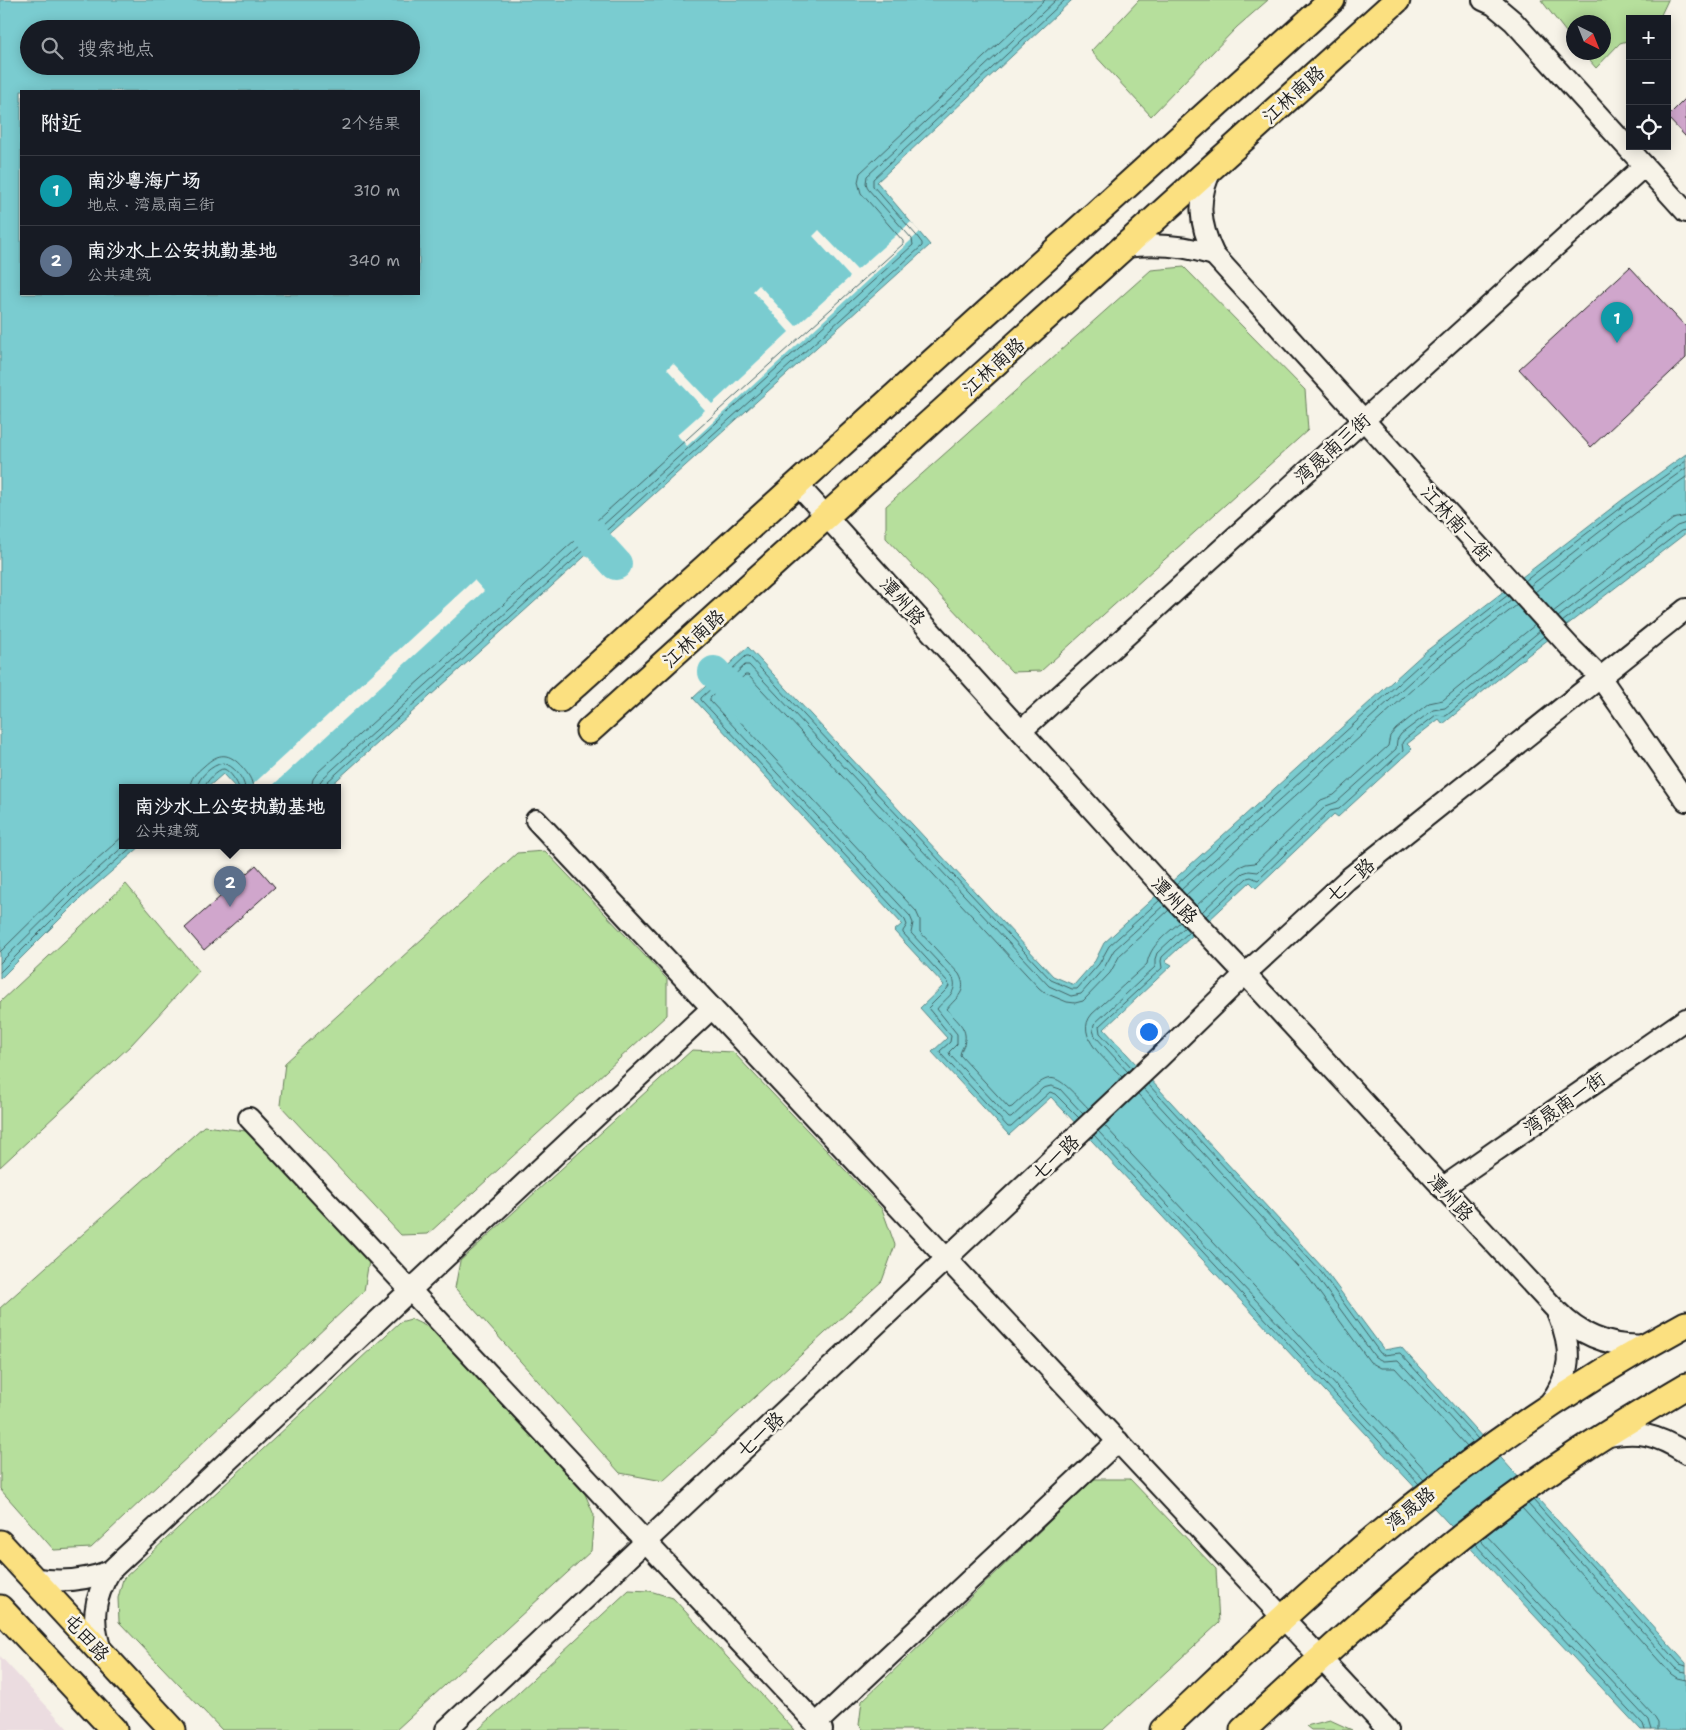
<!DOCTYPE html>
<html lang="zh">
<meta charset="utf-8">
<style>
body{margin:0;font-family:"Shantell Sans","LXGW WenKai TC",sans-serif;background:#20242c;color:#f1f3f6}
.controls{position:absolute;right:15px;top:15px;display:grid;overflow:hidden;border-radius:0px;box-shadow:0 2px 12px #0003}
.controls button{width:45px;height:45px;display:grid;place-items:center;padding:0;border:0;border-bottom:1px solid #363941;background:#171b24;color:#f1f3f6;font:25px sans-serif}
.compass{position:absolute;left:1566px;top:15px;width:45px;height:45px;border-radius:50%;background:#171b24;box-shadow:0 2px 12px #0003;rotate:137deg}
.you{position:absolute;left:1148px;top:1031px;width:18px;height:18px;margin:-12px;border:4px solid #fff;border-radius:50%;background:#1a73e8;box-shadow:0 0 0 8px #1a73e833}
.badge{display:grid;place-items:center;width:32px;height:32px;border-radius:50%;background:#ea580c;color:#fff;font-size:16px;font-weight:700}
.pin{position:absolute;translate:-50% -41px;filter:drop-shadow(0 1px 2px #0008)}
.pin::after{content:'';position:absolute;top:26px;width:18px;height:15px;background:inherit;clip-path:polygon(0 0,100% 0,50% 100%)}
.popup{position:absolute;left:119px;top:784px;width:222px;height:65px;box-sizing:border-box;display:grid;place-content:center;border-radius:0px;background:#171b24;filter:drop-shadow(0 1px 4px #0005);font-size:16px;white-space:nowrap;color:#9ea1a6}
.popup b{font-size:19px;color:#f1f3f6}
.popup::after{content:'';position:absolute;left:50%;top:100%;margin-left:-10px;border:10px solid transparent;border-top-color:#171b24}
.list{margin:0;padding:0;list-style:none}
h2{display:flex;justify-content:space-between;align-items:center;height:65px;margin:0;padding:0 20px;font-size:21px}
h2 small{font-size:16px;font-weight:400;color:#9ea1a6}
.list li{display:grid;grid-template-columns:32px 1fr auto;gap:15px;align-items:center;box-sizing:border-box;height:70px;padding:0 20px;border-top:1px solid #363941}
.list b{display:block;font-size:19px;white-space:nowrap}
.list p{margin:0;font-size:16px;white-space:nowrap;color:#9ea1a6}
.list em{font-size:16px;font-style:normal;color:#9ea1a6}
.icon{flex:none;width:28px;height:28px;fill:none;stroke:currentColor;stroke-width:2;stroke-linecap:round;stroke-linejoin:round}
.map{position:relative;flex:none;width:1686px;height:1730px;overflow:hidden}
.search{position:absolute;background:#171b24;box-shadow:0 2px 12px #0003;left:20px;top:20px;width:400px;height:55px;display:flex;align-items:center;gap:12px;box-sizing:border-box;padding:0 18px;border-radius:28px;color:#9ea1a6;font-size:19px}
.panel{position:absolute;background:#171b24;box-shadow:0 2px 12px #0003;left:20px;top:90px;width:400px;height:205px;border-radius:0px}
.map>svg:first-child{display:block}
</style>
<div class="map">
<svg width="1686" height="1730" viewBox="0 0 1686 1730">
<rect width="100%" height="100%" fill="#f7f3e8"/>
<filter id="ink" filterUnits="userSpaceOnUse"><feTurbulence type="fractalNoise" baseFrequency=".02" numOctaves="2"/><feDisplacementMap in="SourceGraphic" scale="10" xChannelSelector="R" yChannelSelector="G"/><feConvolveMatrix kernelMatrix="1 2 1 2 8 2 1 2 1" color-interpolation-filters="sRGB"/></filter>
<g filter="url(#ink)">
<path fill="#ebdce0" d="M0,1656L69,1730H0Z"/>
<g fill="#b6df9c" stroke="#697e5c">
<path d="M1139,0H1268L1237,27L1151,116L1091,51Z"/>
<path d="M1541,0H1668L1659,19H1630V40L1620,43L1596,68L1583,53L1604,52V22H1574L1573,41Z"/>
<path d="M1184,267L1305,390L1308,430L1041,671L1012,672L886,538V506L1151,270Z"/>
<path d="M545,851L667,979V1015L428,1234L401,1235L280,1105L285,1063L517,853Z"/>
<path d="M126,884L199,971L131,1045L0,1167V1002Z"/>
<path d="M692,1050L733,1052L882,1209L895,1245L882,1281L663,1481L620,1473L455,1288L460,1261Z"/>
<path d="M204,1126L246,1131L369,1261L364,1291L91,1548L54,1550L0,1489V1308Z"/>
<path d="M411,1319L432,1329L585,1494L594,1515L591,1551L396,1730H222L119,1622L118,1598L123,1579L400,1322Z"/>
<path d="M1094,1479H1130L1216,1569L1219,1623L1103,1730H864L859,1725L862,1701Z"/>
<path d="M629,1590L650,1591L673,1598L794,1730H478Z"/>
<path d="M1330,1720L1352,1730H1311L1306,1726Z"/>
</g>
<g fill="#7accd0" stroke="#548688" fill-rule="evenodd">
<path d="M0,0H1072L877,182L930,245L328,788H236L223,774L207,788H122V846H141L82,897L0,979ZM29,29H411V66H29ZM21,91H419V294H21Z"/>
<path d="M1686,454V533L1523,659L1443,724L1439,719L1407,744L1412,749L1338,817L1334,814L1256,888L1250,882L1165,961L1172,965L1104,1029L1324,1269L1384,1350L1401,1347L1686,1663V1730H1641L1051,1097L1009,1135L932,1052L947,1038L920,1008L944,985L894,931L902,924L693,698L748,647L1053,976L1074,985L1095,961L1104,943L1425,652L1622,500Z"/>
</g>
<g fill="#f7f3e8">
<path d="M911,222L920,232L687,446L677,435L705,410L667,369L673,363L712,404L789,332L753,291L759,285L796,326L850,277L813,236L819,230L857,270Z"/>
<path d="M474,580L484,591L270,788H249Z"/>
</g>
<g fill="none" stroke-linecap="round" stroke-linejoin="round">
<g stroke="#426264" stroke-width="1">
<path d="M1525,581L1625,504L1686,461"/>
<path d="M1530,586L1629,509L1686,468"/>
<path d="M1535,592L1633,515L1686,477"/>
<path d="M1553,612L1673,519L1686,516"/>
<path d="M1558,617L1677,526L1686,523"/>
<path d="M1562,622L1681,531L1686,530"/>
<path d="M190,788C190,778 196,773 204,766C219,752 229,752 243,768C248,774 252,779 253,788"/>
<path d="M197,788C198,777 212,765 223,763C233,765 244,778 245,788"/>
<path d="M204,788C205,783 218,768 224,769C230,771 238,783 239,788"/>
<path d="M311,788L313,779L318,772L903,244V241L861,193L858,182L860,173L1045,0"/>
<path d="M319,788L320,782L323,778L913,245L912,239L868,189L866,183L867,176L1056,0"/>
<path d="M325,788L327,782L922,246V243L916,235L873,186V179L1065,0"/>
<path d="M1176,885L1429,656L1508,595"/>
<path d="M1181,890L1433,661L1512,600"/>
<path d="M1186,895L1437,667L1517,605"/>
<path d="M1196,906L1239,867L1246,864L1255,863L1321,800L1334,795L1388,746L1390,736L1396,729L1429,703L1443,700L1535,625"/>
<path d="M1202,912L1243,873L1249,871L1258,872L1326,806L1337,802L1396,749L1397,740L1401,734L1433,710L1445,708L1540,631"/>
<path d="M1206,916L1247,878L1251,877L1258,880L1330,811L1339,809L1403,751L1402,743L1405,739L1436,715L1446,716L1544,636"/>
<path d="M0,952L70,883L122,837"/>
<path d="M0,963L75,889L124,846"/>
<path d="M0,972L79,893L133,846"/>
<path d="M1132,1068L1100,1033L1099,1026L1162,968L1161,961L1162,957L1189,932"/>
<path d="M1128,1072L1095,1036L1093,1030L1094,1024L1155,967V959L1157,953L1185,927"/>
<path d="M1122,1077C1108,1061 1073,1036 1092,1014L1147,964C1150,945 1167,934 1180,922"/>
<path d="M1148,1084L1321,1272L1380,1353L1384,1355L1400,1353L1478,1439"/>
<path d="M1143,1088L1316,1276L1375,1357L1383,1361L1398,1360L1473,1443"/>
<path d="M1138,1094L1310,1280L1370,1362L1381,1368H1395L1467,1447"/>
<path d="M1089,1109C1050,1068 1053,1069 1012,1107L1009,1108L960,1055C960,1050 965,1046 965,1040C967,1026 954,1019 947,1009C956,997 969,992 959,974L920,932V920L916,911L721,701L720,698L745,675H748L1039,988L1045,993L1067,1002L1075,1003L1083,1001L1110,973L1120,955L1169,910"/>
<path d="M1083,1114L1060,1089L1051,1086L1043,1088L1011,1118H1009L950,1055L949,1052L957,1044V1034L937,1009C944,999 959,993 953,978L911,933L913,923L910,916L710,701V698L745,665H749L1049,986L1071,996L1081,994L1104,968L1114,950L1164,905"/>
<path d="M1079,1118L1055,1094L1050,1092L1011,1127H1008L941,1054L940,1051L950,1042L951,1036L928,1008L947,989L949,986L948,982L903,933V931L907,925L905,920L701,700V698L746,656H749L1051,980L1072,989H1077L1099,964L1109,946L1160,900"/>
<path d="M1104,1125L1430,1475"/>
<path d="M1098,1131L1424,1480"/>
<path d="M1094,1135L1419,1484"/>
<path d="M1533,1500L1680,1664L1686,1666"/>
<path d="M1528,1504L1675,1668L1680,1671L1686,1672"/>
<path d="M1522,1508L1671,1674L1677,1678L1686,1680"/>
<path d="M1486,1535L1653,1715L1658,1723V1730"/>
<path d="M1480,1540L1648,1720L1651,1730"/>
<path d="M1475,1544L1643,1724L1645,1730"/>
</g>
<g stroke="#7accd0" stroke-width="32">
<path d="M569,512L616,564"/>
<path d="M714,672L748,708"/>
</g>
</g>
<g fill="#d0a6cc" stroke="#1c1c1c">
<path d="M1686,98V137L1667,117Z"/>
<path d="M1630,267L1686,327V358L1591,447L1519,369Z"/>
<path d="M256,865L275,887L204,950L185,928Z"/>
</g>
<g fill="none" stroke-linecap="round" stroke-linejoin="round">
<g stroke="#1c1c1c" stroke-width="24">
<g id="minor">
<path d="M1483,0L1494,5L1513,21L1686,212"/>
<path d="M1213,167C1196,198 1199,224 1214,255L1569,646L1600,677L1686,801"/>
<path d="M1124,247C1156,243 1184,245 1214,255"/>
<path d="M797,484L1158,882L1245,974L1558,1312C1583,1338 1613,1348 1649,1345"/>
<path d="M1021,731L1644,166"/>
<path d="M536,820L1388,1730"/>
<path d="M249,1118L822,1730"/>
<path d="M1442,1188L1686,1019"/>
<path d="M1548,1405C1572,1375 1573,1349 1558,1314"/>
<path d="M1604,1437C1638,1430 1656,1434 1686,1453"/>
<path d="M33,1578C60,1583 84,1581 110,1571"/>
<path d="M102,1653C91,1621 93,1600 110,1571L712,1008"/>
<path d="M816,1724L1118,1441"/>
<path d="M446,1730L1159,1058L1245,974L1348,879L1686,609"/>
</g>
</g>
<g stroke="#1c1c1c" stroke-width="29">
<g id="major">
<path d="M560,699L1332,0"/>
<path d="M589,731L1397,0"/>
<path d="M0,1543L173,1730"/>
<path d="M0,1608L114,1730"/>
<path d="M1163,1730C1221,1676 1278,1620 1338,1569C1445,1475 1561,1391 1686,1324"/>
<path d="M1243,1730C1319,1660 1393,1590 1474,1527C1541,1474 1613,1429 1686,1386"/>
</g>
</g>
<use href="#minor" stroke="#f7f3e8" stroke-width="20"/>
<use href="#major" stroke="#fbe080" stroke-width="25"/>
</g>
</g>
<g text-anchor="middle" stroke-width="5" stroke-linejoin="round" paint-order="stroke">
<g font-size="19" fill="#1c1c1c" stroke="#f7f3e8">
<text transform="translate(1293 94) rotate(-42)" y="7">江林南路</text>
<text transform="translate(993 366) rotate(-42)" y="7">江林南路</text>
<text transform="translate(1332 448) rotate(-42)" y="7">湾晟南三街</text>
<text transform="translate(1457 523) rotate(48)" y="7">江林南一街</text>
<text transform="translate(903 601) rotate(48)" y="7">潭州路</text>
<text transform="translate(693 638) rotate(-42)" y="7">江林南路</text>
<text transform="translate(1350 880) rotate(-41)" y="7">七一路</text>
<text transform="translate(1175 900) rotate(46)" y="7">潭州路</text>
<text transform="translate(1564 1103) rotate(-35)" y="7">湾晟南一街</text>
<text transform="translate(1055 1157) rotate(-43)" y="7">七一路</text>
<text transform="translate(1451 1197) rotate(47)" y="7">潭州路</text>
<text transform="translate(760 1434) rotate(-43)" y="7">七一路</text>
<text transform="translate(1410 1508) rotate(-39)" y="7">湾晟路</text>
<text transform="translate(87 1637) rotate(47)" y="7">屯田路</text>
</g>
</g>
</svg>
<div class="controls">
<button>+</button>
<button>−</button>
<button><svg class="icon" aria-label="locate" viewBox="0 0 24 24"><circle cx="12" cy="12" r="6"/><path d="M12 2v4M12 18v4M2 12h4M18 12h4"/></svg></button>
</div>
<svg class="compass" viewBox="-18 -18 36 36"><path d="M0-13l5 13h-10z" fill="#e53935"/><path d="M0 13l5-13h-10z" fill="#9ea1a6"/></svg>
<div class="you"></div>
<div class="pin badge" style="left:1617px;top:343px;background:#0f9aa8">1</div>
<div class="pin badge" style="left:230px;top:907px;background:#5c6f8a">2</div>
<div class="popup"><b>南沙水上公安执勤基地</b>公共建筑</div>
<div class="search"><svg class="icon" aria-label="search" viewBox="0 0 24 24"><circle cx="10" cy="10" r="6"/><path d="M15 15l6 6"/></svg>搜索地点</div>
<section class="panel">
<h2>附近<small>2个结果</small></h2>
<ul class="list">
<li><span class="badge" style="background:#0f9aa8">1</span><div><b>南沙粤海广场</b><p>地点 · 湾晟南三街</p></div><em>310 m</em></li>
<li><span class="badge" style="background:#5c6f8a">2</span><div><b>南沙水上公安执勤基地</b><p>公共建筑</p></div><em>340 m</em></li>
</ul>
</section>
</div>
